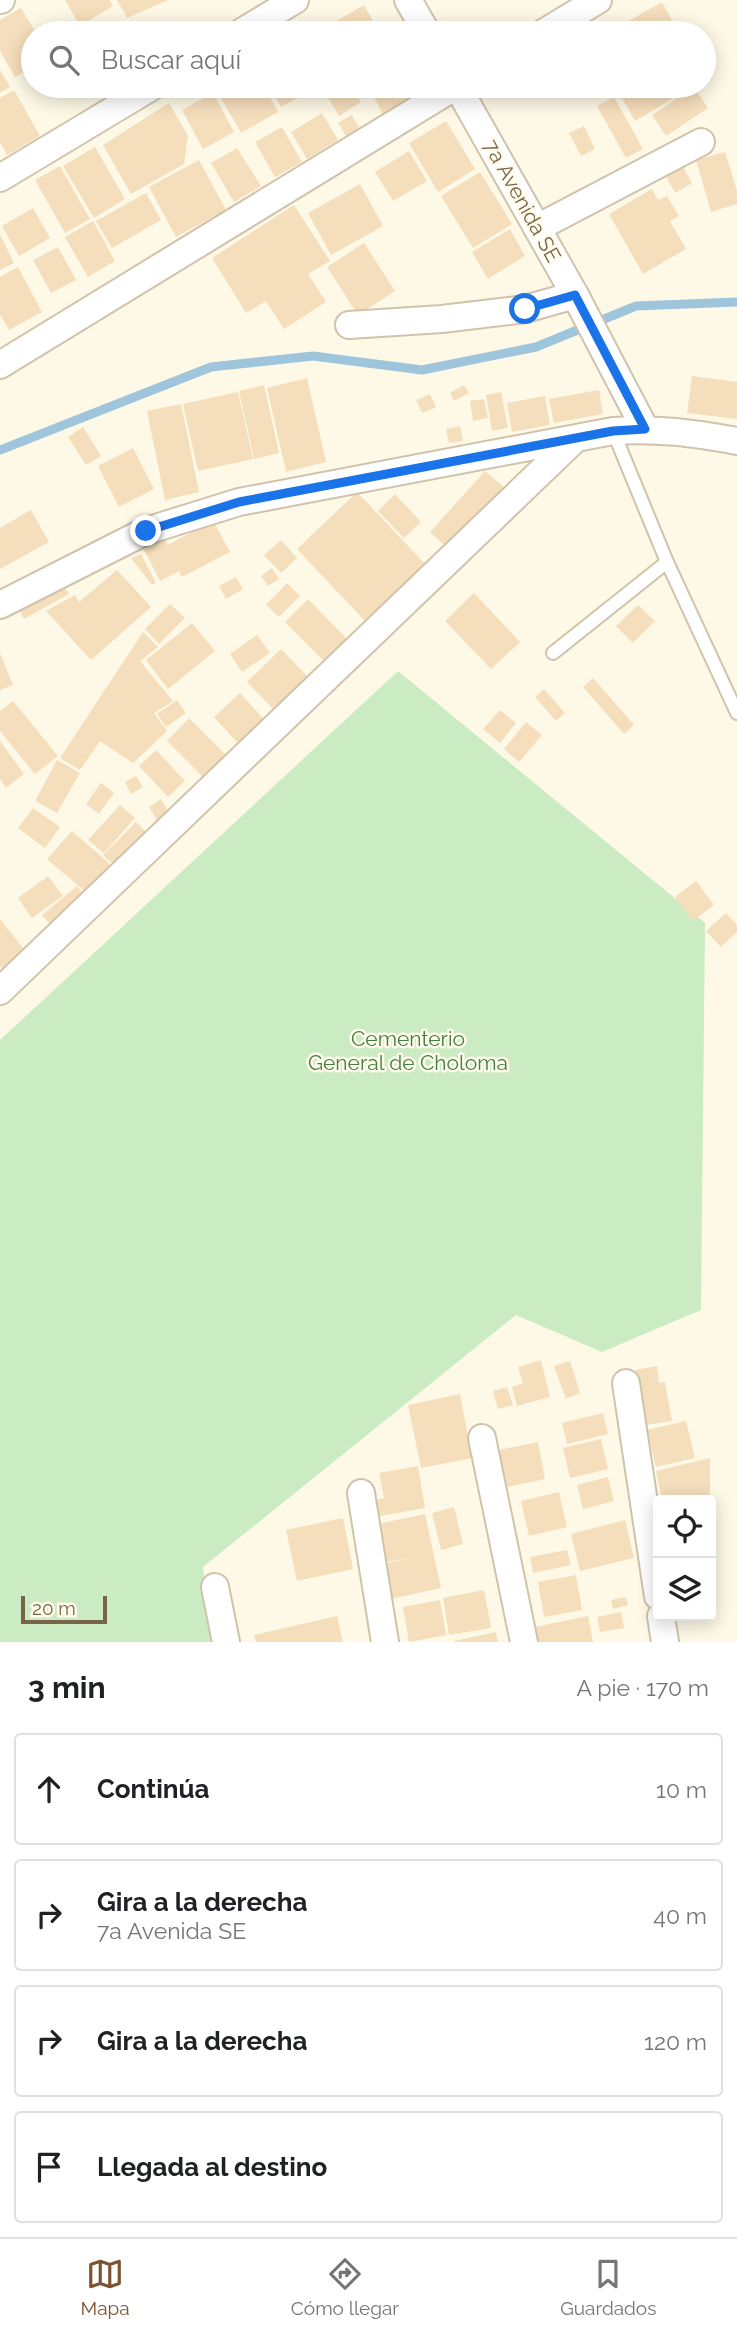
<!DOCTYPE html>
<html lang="es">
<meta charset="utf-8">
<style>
body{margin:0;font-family:Raleway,sans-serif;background:#f2f2f2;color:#202124}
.controls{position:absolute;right:21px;bottom:21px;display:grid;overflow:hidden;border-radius:7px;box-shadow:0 4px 18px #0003}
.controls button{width:63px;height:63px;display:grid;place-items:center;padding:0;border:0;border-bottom:2px solid #e0e0e0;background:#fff;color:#202124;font:35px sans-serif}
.scale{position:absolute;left:21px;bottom:18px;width:86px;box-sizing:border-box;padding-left:7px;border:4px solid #796449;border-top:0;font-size:19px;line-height:24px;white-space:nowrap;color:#796449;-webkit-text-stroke:5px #fffced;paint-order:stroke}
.stop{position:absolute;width:21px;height:21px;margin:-16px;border:5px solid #1a73e8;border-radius:50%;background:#fff}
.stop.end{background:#1a73e8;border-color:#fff;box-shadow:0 2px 7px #0008}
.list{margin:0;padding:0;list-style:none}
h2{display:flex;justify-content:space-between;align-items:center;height:91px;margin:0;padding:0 28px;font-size:30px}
h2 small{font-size:23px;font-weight:400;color:#757577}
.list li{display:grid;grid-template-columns:46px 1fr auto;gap:21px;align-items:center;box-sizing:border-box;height:112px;margin:0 14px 14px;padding:0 14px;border:2px solid #e0e0e0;border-radius:7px}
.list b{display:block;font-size:26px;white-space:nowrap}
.list p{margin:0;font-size:23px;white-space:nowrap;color:#757577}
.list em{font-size:23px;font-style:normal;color:#757577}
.icon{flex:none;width:38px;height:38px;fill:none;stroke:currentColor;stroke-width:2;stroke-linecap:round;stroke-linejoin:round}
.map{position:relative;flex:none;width:737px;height:1642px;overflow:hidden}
.search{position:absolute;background:#fff;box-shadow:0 4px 18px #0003;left:21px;right:21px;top:21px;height:77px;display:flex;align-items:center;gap:18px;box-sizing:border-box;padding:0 24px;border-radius:38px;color:#757577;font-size:26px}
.sheet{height:595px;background:#fff}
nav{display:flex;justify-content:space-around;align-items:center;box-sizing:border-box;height:98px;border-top:2px solid #e0e0e0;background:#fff;font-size:19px;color:#757577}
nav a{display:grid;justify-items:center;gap:4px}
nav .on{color:#7d5232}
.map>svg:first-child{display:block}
</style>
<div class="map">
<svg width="737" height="1642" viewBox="0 0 737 1642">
<rect width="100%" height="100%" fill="#fef9e6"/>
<path fill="#cbecc3" d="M398,671L705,923L701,1310L602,1352L516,1315L203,1567L213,1642H0V1040Z"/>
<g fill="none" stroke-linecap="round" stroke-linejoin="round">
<path stroke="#9ec5db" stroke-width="9" d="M0,450L211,367L313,356L422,370L536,347L636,306L737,302"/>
</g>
<g fill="#f5debc">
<path d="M65,0H109L113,6L80,26Z"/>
<path d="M117,0H168L127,18Z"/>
<path d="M662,2L679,33H633L627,22Z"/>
<path d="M364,5L380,33H337L331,24Z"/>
<path d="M21,8L36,33H33V67L15,77L0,51V20Z"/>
<path d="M0,70L10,87L0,93Z"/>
<path d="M214,86H264L278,112L241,133Z"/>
<path d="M269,86H313L314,89L281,107Z"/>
<path d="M336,86H351L361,102L339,116L325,93Z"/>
<path d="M378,86H400L410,105L385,118L370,90Z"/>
<path d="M402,86H423L428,94L411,103Z"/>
<path d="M644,86H678L682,93L635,121L622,98Z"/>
<path d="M694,87L708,108L666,136L652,115Z"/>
<path d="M14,90L40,136L7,155L0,142V98Z"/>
<path d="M213,93L234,132L203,149L182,110Z"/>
<path d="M614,97L643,149L626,158L597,106Z"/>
<path d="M169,103L188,136L184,164L131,194L103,145Z"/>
<path d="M322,113L338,140L307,159L291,132Z"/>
<path d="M352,115L359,128L346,136L338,123Z"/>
<path d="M446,121L475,169L438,192L409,143Z"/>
<path d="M584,126L595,149L581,156L569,133Z"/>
<path d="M282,127L302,162L275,177L255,142Z"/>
<path d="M95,147L125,199L94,218L63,166Z"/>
<path d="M237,148L261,186L234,202L211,163Z"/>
<path d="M409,151L427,181L393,201L375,172Z"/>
<path d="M725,152L737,191V204L711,212L696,160Z"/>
<path d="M199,160L226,210L176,237L149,187Z"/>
<path d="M680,161L692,183L675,193L663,171Z"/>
<path d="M60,166L90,219L65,233L35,180Z"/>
<path d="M480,172L512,224L473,248L441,196Z"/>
<path d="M360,184L383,226L331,255L308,213Z"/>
<path d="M652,189L658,200L667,196L679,216L670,221L686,249L643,274L609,214Z"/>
<path d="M146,193L161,220L112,248L96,221Z"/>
<path d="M294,205L330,261L308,274L326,302L284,329L266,301L246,313L212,258Z"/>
<path d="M33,208L50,238L19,256L2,226Z"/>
<path d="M93,221L115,261L88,277L65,237Z"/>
<path d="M510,229L525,256L488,279L472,252Z"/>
<path d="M0,234L14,263L0,270Z"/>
<path d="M364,243L395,291L358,315L327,267Z"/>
<path d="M58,247L76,280L51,293L33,260Z"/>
<path d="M18,267L42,312L9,330L0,314V277Z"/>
<path d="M692,376L737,382V419L687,413Z"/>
<path d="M307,378L326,462L286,472L267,388Z"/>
<path d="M264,385L279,453L254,459L239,391Z"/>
<path d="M464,385L469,393L454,401L450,393Z"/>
<path d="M599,390L603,414L554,423L549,399Z"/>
<path d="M238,392L253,459L198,471L183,404Z"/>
<path d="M501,392L508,428L492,431L486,395Z"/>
<path d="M430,394L436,407L422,413L416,400Z"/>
<path d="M545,396L550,425L512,432L507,403Z"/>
<path d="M484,399L488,418L473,421L470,401Z"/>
<path d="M181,404L199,492L165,500L147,411Z"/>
<path d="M460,426L463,441L449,443L446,429Z"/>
<path d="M83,427L101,456L86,465L68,437Z"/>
<path d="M133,448L154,489L119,507L98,466Z"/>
<path d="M485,471L506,489L451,551L430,532Z"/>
<path d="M357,492L427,566L366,622L297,549Z"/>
<path d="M395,494L421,522L404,538L378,511Z"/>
<path d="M31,510L49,542L0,569V528Z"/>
<path d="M213,520L230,552L182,577L179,571L160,581L144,550L165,538L168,545Z"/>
<path d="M281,540L297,558L281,573L264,555Z"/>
<path d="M141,554L156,583L152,585L131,558Z"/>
<path d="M272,568L279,579L268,586L261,576Z"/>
<path d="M117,570L151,607L91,660L46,611L75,595L79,602Z"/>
<path d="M236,577L243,589L226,599L219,586Z"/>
<path d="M287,583L300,596L279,617L266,605Z"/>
<path d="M63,584L69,594L24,619L18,609Z"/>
<path d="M474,593L520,642L491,669L445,621Z"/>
<path d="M308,599L351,643L328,665L285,622Z"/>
<path d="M170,604L185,618L159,644L145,629Z"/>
<path d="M638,605L655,621L633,643L616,626Z"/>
<path d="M192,623L215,651L168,689L146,660Z"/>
<path d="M143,632L158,647L140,661L173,701L154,713L167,731L133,763L100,741L80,770L60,758Z"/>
<path d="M257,635L270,653L242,672L230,654Z"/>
<path d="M281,649L310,679L276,712L247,682Z"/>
<path d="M0,653L13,685L0,690Z"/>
<path d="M593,678L634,725L624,734L583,687Z"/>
<path d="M544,689L565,713L556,721L535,697Z"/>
<path d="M240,693L271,727L245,751L214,717Z"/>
<path d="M177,700L186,713L166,727L157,714Z"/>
<path d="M13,701L58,756L35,774L0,731V711Z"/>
<path d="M500,710L516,723L500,743L483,729Z"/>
<path d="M189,718L230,759L207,781L167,741Z"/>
<path d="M526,722L542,735L519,762L504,749Z"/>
<path d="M0,741L24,774L6,788L0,779Z"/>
<path d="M156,750L185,781L168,797L139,766Z"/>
<path d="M57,760L80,773L57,813L35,801Z"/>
<path d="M136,776L143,787L131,794L125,782Z"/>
<path d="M101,783L114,793L99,814L86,804Z"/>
<path d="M161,799L174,821L162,829L149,807Z"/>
<path d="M120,805L135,818L104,853L88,840Z"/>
<path d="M33,808L60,827L45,848L18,828Z"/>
<path d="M136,822L147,833L115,866L103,855Z"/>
<path d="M72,831L117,870L93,898L47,859Z"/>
<path d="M48,876L63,896L32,918L18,898Z"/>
<path d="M696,881L714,905L693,921L675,897Z"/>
<path d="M77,886L91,902L56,931L42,915Z"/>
<path d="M726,913L737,925V932L721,947L706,931Z"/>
<path d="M0,919L27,953L4,971L0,966Z"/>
<path d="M541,1360L550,1397L517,1406L512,1387L523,1383L518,1367Z"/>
<path d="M570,1361L580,1393L566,1399L554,1366Z"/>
<path d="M657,1366L659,1383L665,1382L672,1421L639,1426L638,1386L635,1370Z"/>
<path d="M507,1387L513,1405L498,1409L493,1391Z"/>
<path d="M460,1394L472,1458L421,1468L408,1405Z"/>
<path d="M603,1413L608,1434L567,1444L562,1423Z"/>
<path d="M686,1421L695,1458L656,1467L647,1430Z"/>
<path d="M601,1439L608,1469L570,1478L563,1448Z"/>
<path d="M538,1442L545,1479L507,1487L499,1450Z"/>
<path d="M710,1458V1500H662L656,1471Z"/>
<path d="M418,1466L425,1508L374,1517L371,1501L384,1498L379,1473Z"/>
<path d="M608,1477L614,1501L583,1509L577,1485Z"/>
<path d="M559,1492L567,1527L529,1536L521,1501Z"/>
<path d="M454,1507L463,1544L441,1550L432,1513Z"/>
<path d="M425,1514L441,1588L386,1600L378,1565L414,1557L381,1563L373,1525Z"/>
<path d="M343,1518L353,1569L297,1581L286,1530Z"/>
<path d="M625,1520L634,1558L580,1571L571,1534Z"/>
<path d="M567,1550L571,1565L533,1573L530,1557Z"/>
<path d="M576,1575L582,1610L544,1617L538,1582Z"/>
<path d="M484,1590L491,1628L449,1635L443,1598Z"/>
<path d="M626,1597L628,1605L613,1609L611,1600Z"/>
<path d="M440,1600L446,1635L409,1642L403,1607Z"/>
<path d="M621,1612L624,1628L600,1632L597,1617Z"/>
<path d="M337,1616L343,1642H256L254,1635Z"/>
<path d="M588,1616L593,1642H538L535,1627Z"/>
<path d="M496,1632L498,1642H454V1641Z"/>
</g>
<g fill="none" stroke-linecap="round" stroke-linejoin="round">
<g stroke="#d0c3ab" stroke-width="16">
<g id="service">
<path d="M613,431L667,562L737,713"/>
<path d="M553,653L667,562"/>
</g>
</g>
<g stroke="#d0c3ab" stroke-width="30">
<g id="minor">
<path d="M0,0H1"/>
<path d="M408,0L427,33"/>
<path d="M240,33L295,0"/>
<path d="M543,33L598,0"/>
<path d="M457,86L575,295L645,429"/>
<path d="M0,178L153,86"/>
<path d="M537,228L701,142"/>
<path d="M349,325L442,319L525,309L575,295"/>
<path d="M0,365L456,86"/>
<path d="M0,605L146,531L239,502L613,431C658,428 693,433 737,441"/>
<path d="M0,991L574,440"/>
<path d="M626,1383L658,1596"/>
<path d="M482,1438L524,1642"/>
<path d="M361,1493L385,1642"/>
<path d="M215,1587L226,1642"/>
<path d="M661,1616L665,1642"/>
</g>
</g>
<use href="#service" stroke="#fff" stroke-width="12"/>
<use href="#minor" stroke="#fff" stroke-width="26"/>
</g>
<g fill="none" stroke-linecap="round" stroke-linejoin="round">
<path stroke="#1a73e8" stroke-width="9" d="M146,531L239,502L613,431L645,429L575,295L525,309"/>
</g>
<g text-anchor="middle" stroke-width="5" stroke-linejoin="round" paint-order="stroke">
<g font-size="21" fill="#796449" stroke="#fffced">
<text transform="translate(522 201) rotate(61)" y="7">7a Avenida SE</text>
</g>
<g font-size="21" fill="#458040" stroke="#fffced">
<text x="408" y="1046">Cementerio<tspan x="408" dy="24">General de Choloma</tspan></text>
</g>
</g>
</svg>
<div class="controls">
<button><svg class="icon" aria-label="locate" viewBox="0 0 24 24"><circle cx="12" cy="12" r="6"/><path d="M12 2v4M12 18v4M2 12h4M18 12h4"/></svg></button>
<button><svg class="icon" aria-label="layers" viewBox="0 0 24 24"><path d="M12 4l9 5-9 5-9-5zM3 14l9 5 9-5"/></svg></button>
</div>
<div class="scale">20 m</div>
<div class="stop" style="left:525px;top:309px"></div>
<div class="stop end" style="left:146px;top:531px"></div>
<div class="search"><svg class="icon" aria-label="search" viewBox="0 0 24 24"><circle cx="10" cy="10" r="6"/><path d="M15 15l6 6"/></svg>Buscar aquí</div>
</div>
<section class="sheet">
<h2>3 min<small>A pie · 170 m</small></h2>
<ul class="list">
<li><svg class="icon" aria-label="ahead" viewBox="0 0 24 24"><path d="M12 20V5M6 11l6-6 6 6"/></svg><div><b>Continúa</b></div><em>10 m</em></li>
<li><svg class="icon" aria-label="right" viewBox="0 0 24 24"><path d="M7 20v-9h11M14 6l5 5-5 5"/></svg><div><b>Gira a la derecha</b><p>7a Avenida SE</p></div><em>40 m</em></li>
<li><svg class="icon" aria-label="right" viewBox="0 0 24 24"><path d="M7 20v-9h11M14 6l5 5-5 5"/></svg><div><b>Gira a la derecha</b></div><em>120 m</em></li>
<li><svg class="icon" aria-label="arrive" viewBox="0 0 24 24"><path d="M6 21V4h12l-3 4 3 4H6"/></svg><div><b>Llegada al destino</b></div></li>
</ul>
</section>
<nav>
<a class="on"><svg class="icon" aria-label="map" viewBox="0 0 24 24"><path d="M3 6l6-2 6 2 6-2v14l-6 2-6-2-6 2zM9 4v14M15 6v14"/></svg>Mapa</a>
<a><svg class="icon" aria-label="directions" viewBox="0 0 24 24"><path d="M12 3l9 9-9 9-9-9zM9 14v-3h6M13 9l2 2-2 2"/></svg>Cómo llegar</a>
<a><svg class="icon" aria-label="saved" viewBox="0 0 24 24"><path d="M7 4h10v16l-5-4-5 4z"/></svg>Guardados</a>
</nav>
